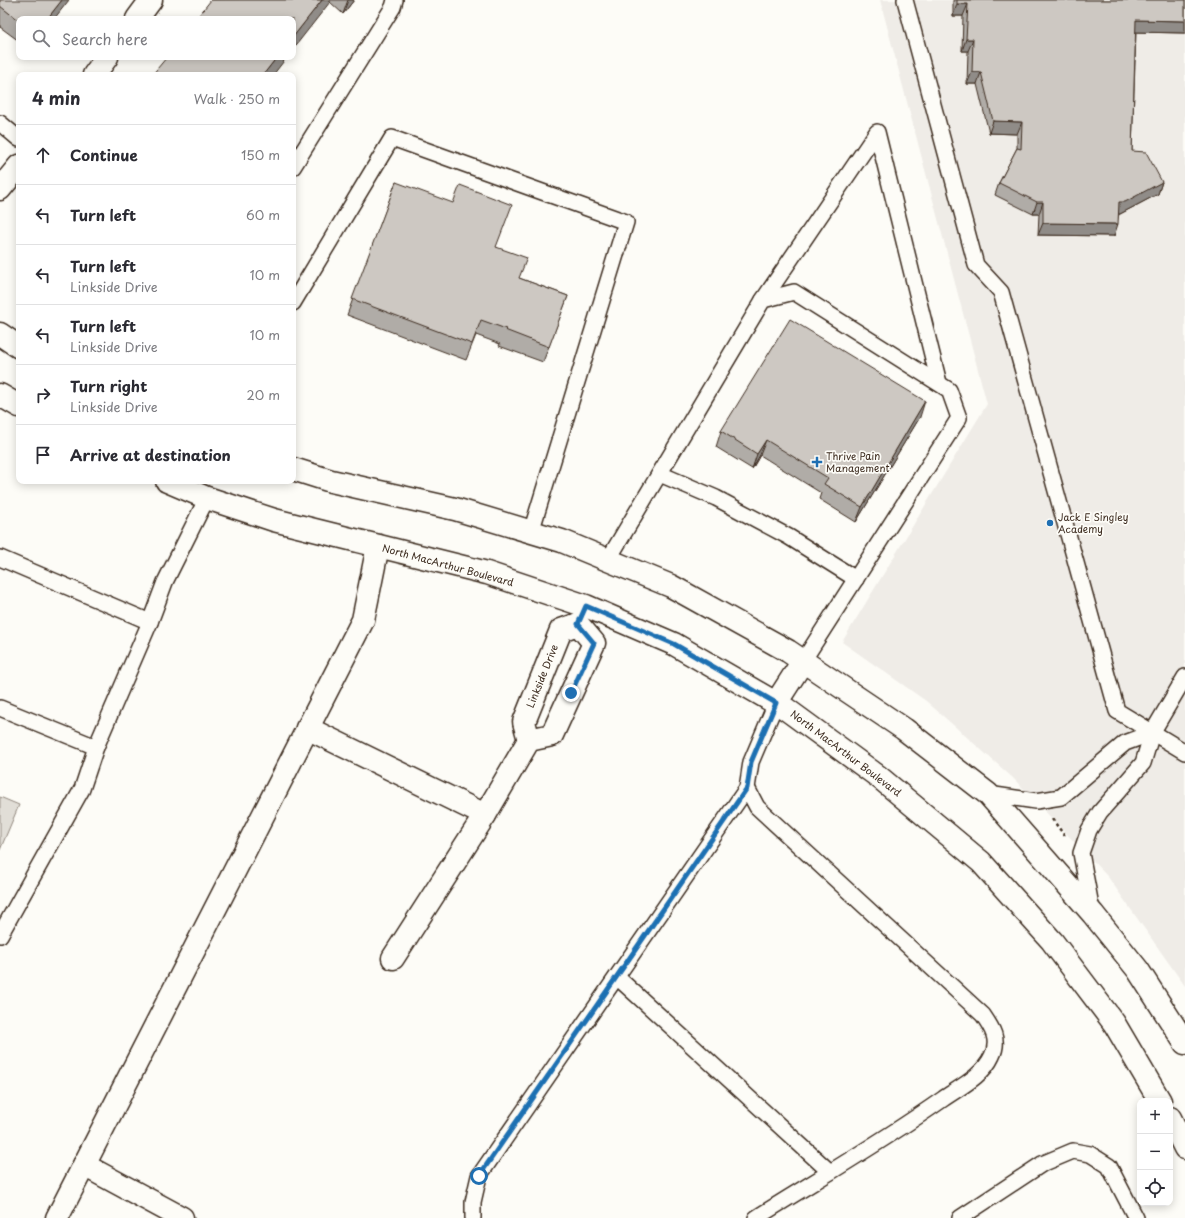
<!DOCTYPE html>
<meta charset="utf-8">
<style>
body{margin:0;font-family:"Playpen Sans",sans-serif;background:#f2f2f3;color:#2b2b33}
.controls{position:absolute;right:12px;bottom:12px;display:grid;overflow:hidden;border-radius:8px;box-shadow:0 2px 10px #0003}
.controls button{width:36px;height:36px;display:grid;place-items:center;padding:0;border:0;border-bottom:1px solid #e1e1e2;background:#fff;color:#2b2b33;font:20px sans-serif}
.stop{position:absolute;width:12px;height:12px;margin:-9px;border:3px solid #1f6fb2;border-radius:50%;background:#fff}
.stop.end{background:#1f6fb2;border-color:#fff;box-shadow:0 1px 4px #0008}
.list{margin:0;padding:0;list-style:none}
h2{display:flex;justify-content:space-between;align-items:center;height:52px;margin:0;padding:0 16px;font-size:17px}
h2 small{font-size:13px;font-weight:400;color:#7c7c81}
.list li{display:grid;grid-template-columns:26px 1fr auto;gap:12px;align-items:center;box-sizing:border-box;height:60px;padding:0 16px;border-top:1px solid #e1e1e2}
.list b{display:block;font-size:15px;white-space:nowrap}
.list p{margin:0;font-size:13px;white-space:nowrap;color:#7c7c81}
.list em{font-size:13px;font-style:normal;color:#7c7c81}
.icon{flex:none;width:22px;height:22px;fill:none;stroke:currentColor;stroke-width:2;stroke-linecap:round;stroke-linejoin:round}
.map{position:relative;flex:none;width:1185px;height:1218px;overflow:hidden}
.search{position:absolute;background:#fff;box-shadow:0 2px 10px #0003;left:16px;top:16px;width:280px;height:44px;display:flex;align-items:center;gap:10px;box-sizing:border-box;padding:0 14px;border-radius:8px;color:#7c7c81;font-size:15px}
.panel{position:absolute;background:#fff;box-shadow:0 2px 10px #0003;left:16px;top:72px;width:280px;height:412px;border-radius:8px}
.map>svg:first-child{display:block}
</style>
<div class="map">
<svg width="1185" height="1218" viewBox="0 0 1185 1218">
<rect width="100%" height="100%" fill="#fdfcf7"/>
<filter id="ink" filterUnits="userSpaceOnUse"><feTurbulence type="fractalNoise" baseFrequency=".025" numOctaves="2"/><feDisplacementMap in="SourceGraphic" scale="8" xChannelSelector="R" yChannelSelector="G"/><feConvolveMatrix kernelMatrix="1 2 1 2 8 2 1 2 1" color-interpolation-filters="sRGB"/></filter>
<g filter="url(#ink)">
<path fill="#efece7" d="M880,0H1185V986L1108,877L1013,778L926,701L842,642L987,404Z"/>
<path fill="#e1ded7" stroke="#8e847a" d="M0,797L19,805L0,850Z"/>
<g fill="none" stroke-linecap="round" stroke-linejoin="round">
<g stroke="#3b2a1e" stroke-width="18">
<g id="lane">
<path d="M905,0L976,265L1001,292L1117,711L1185,752"/>
<path d="M0,123L19,139"/>
<path d="M293,167L393,7L395,0"/>
<path d="M763,300L877,132L939,383"/>
<path d="M293,303L392,138L626,222L531,532"/>
<path d="M660,474L716,498L789,537L856,579"/>
<path d="M0,558L150,622"/>
<path d="M608,560L763,300L794,292L949,390L959,418L803,661"/>
<path d="M0,708L96,747L150,622L165,582L207,498"/>
<path d="M747,788L757,807L983,1015C992,1028 1000,1040 992,1056C983,1076 960,1087 943,1099C882,1142 818,1179 756,1218"/>
<path d="M988,794L1036,801L1061,797L1125,743L1152,733"/>
<path d="M1092,911L1081,853L1089,830L1100,812L1143,763L1152,733L1185,677"/>
<path d="M0,935L82,789L96,747"/>
<path d="M617,977L830,1172"/>
<path d="M473,1218V1202L479,1176L747,788L751,762L776,703"/>
<path d="M960,1218L1042,1164L1073,1151L1090,1154L1109,1166L1136,1218"/>
</g>
</g>
<g stroke="#3b2a1e" stroke-width="25">
<g id="street">
<path d="M137,19L151,0"/>
<path d="M94,75L107,57"/>
<path d="M0,189L19,166"/>
<path d="M307,728L485,815"/>
<path d="M529,740L524,722L561,630L578,624"/>
<path d="M393,958L485,815L529,740L552,735L594,643L578,624"/>
<path d="M84,1165L182,1218"/>
<path d="M57,1218L363,620L378,546"/>
</g>
</g>
<g stroke="#3b2a1e" stroke-width="25">
<g id="secondary">
<path d="M0,334L19,347"/>
<path d="M0,395L19,406"/>
<path d="M293,469L331,481L455,509L562,541L671,586L788,651L904,729L988,794L1093,914L1138,970L1185,1043"/>
<path d="M167,481L207,498L274,520L487,573L586,606L674,644L786,709L879,777L981,862L1052,941L1114,1023L1160,1101"/>
<path d="M776,703L803,661"/>
<path d="M1170,1118L1185,1148"/>
</g>
</g>
<path stroke="#3b2a1e" stroke-width="2.5" stroke-dasharray="3 3" stroke-linecap="butt" d="M1052,819L1065,836"/>
<use href="#lane" stroke="#fdfcf7" stroke-width="15"/>
<use href="#street" stroke="#fdfcf7" stroke-width="22"/>
<use href="#secondary" stroke="#fdfcf7" stroke-width="22"/>
</g>
<g fill="#b0aca7" stroke="#3b2a1e">
<path d="M0,0L19,19V41L0,27Z"/>
<path d="M211,0H354L343,14L330,2Z"/>
<path d="M953,0H1185V33L1136,32L1132,151L1162,182L1158,194L1120,214H1119L1114,236L1038,235L1039,214H1033L995,195L999,183L1017,148V134L989,133L977,84H967L968,51H962L963,16H953Z"/>
<path d="M396,182L496,247L519,278L568,296L543,362L499,346L500,344L476,335L466,360L347,315Z"/>
<path d="M920,417L856,522L819,499L821,493L760,455L752,469L716,447L721,431Z"/>
</g>
<g fill="#908c88" stroke="#3b2a1e">
<path d="M62,0H69L54,19H47Z"/>
<path d="M322,0H330V2L293,49V37Z"/>
<path d="M348,0H354L343,14Z"/>
<path d="M957,4H968L963,16H953Z"/>
<path d="M1136,20L1185,21V33L1132,32Z"/>
<path d="M966,39H973L968,51H962Z"/>
<path d="M277,57H287L273,75H263Z"/>
<path d="M972,72H981L977,84H967Z"/>
<path d="M993,121L1022,122L1017,134L989,133Z"/>
<path d="M1162,182L1158,194L1120,214H1115L1119,202Z"/>
<path d="M1037,202H1043L1039,214H1033Z"/>
<path d="M1043,223L1118,224L1114,236L1038,235Z"/>
<path d="M925,401L920,417L856,522L862,507Z"/>
<path d="M766,440L760,455L752,469L757,454Z"/>
</g>
<g fill="#cdc8c2" stroke="#3b2a1e">
<path d="M0,0H62L47,19H19V21L0,6Z"/>
<path d="M211,0H322L293,37V19H196Z"/>
<path d="M957,0H1185V21L1136,20L1132,151L1146,152L1162,182L1125,202H1119L1118,224L1043,223V202H1037L999,183L1017,148L1021,149L1022,122L993,121L981,72H972L973,39H966L968,4H957Z"/>
<path d="M167,57H277L263,75H253V74L252,75H152Z"/>
<path d="M396,182L453,203L460,185L512,205L496,247L527,258L519,278L568,296L549,347L505,330L506,329L481,320L472,344L352,299Z"/>
<path d="M790,319L925,401L862,507L824,484L828,478L766,440L757,454L721,431Z"/>
</g>
</g>
<g fill="none" stroke-linecap="round" stroke-linejoin="round" filter="url(#ink)">
<path stroke="#1f6fb2" stroke-width="5" d="M479,1176L747,788L751,762L776,703L674,644L586,606L578,624L594,643L571,693"/>
</g>
<g fill="#1f6fb2" stroke="#fdfcf7" stroke-width="1.5">
<path d="M815 456h4v4h4v4h-4v4h-4v-4h-4v-4h4z"/>
<circle cx="1050" cy="523" r="4"/>
</g>
<g text-anchor="middle" stroke-width="3.5" stroke-linejoin="round" paint-order="stroke">
<g font-size="10" fill="#3b2a1e" stroke="#fdfcf7" text-anchor="start">
<text x="826" y="460">Thrive Pain<tspan x="826" dy="12">Management</tspan></text>
<text x="1058" y="521">Jack E Singley<tspan x="1058" dy="12">Academy</tspan></text>
</g>
<g font-size="10" fill="#3b2a1e" stroke="#fdfcf7">
<text transform="translate(448 565) rotate(15)" y="4">North MacArthur Boulevard</text>
<text transform="translate(542 676) rotate(-68)" y="4">Linkside Drive</text>
<text transform="translate(846 753) rotate(37)" y="4">North MacArthur Boulevard</text>
</g>
</g>
</svg>
<div class="controls">
<button>+</button>
<button>−</button>
<button><svg class="icon" aria-label="locate" viewBox="0 0 24 24"><circle cx="12" cy="12" r="6"/><path d="M12 2v4M12 18v4M2 12h4M18 12h4"/></svg></button>
</div>
<div class="stop" style="left:479px;top:1176px"></div>
<div class="stop end" style="left:571px;top:693px"></div>
<div class="search"><svg class="icon" aria-label="search" viewBox="0 0 24 24"><circle cx="10" cy="10" r="6"/><path d="M15 15l6 6"/></svg>Search here</div>
<section class="panel">
<h2>4 min<small>Walk · 250 m</small></h2>
<ul class="list">
<li><svg class="icon" aria-label="ahead" viewBox="0 0 24 24"><path d="M12 20V5M6 11l6-6 6 6"/></svg><div><b>Continue</b></div><em>150 m</em></li>
<li><svg class="icon" aria-label="left" viewBox="0 0 24 24"><path d="M17 20v-9H6M10 6l-5 5 5 5"/></svg><div><b>Turn left</b></div><em>60 m</em></li>
<li><svg class="icon" aria-label="left" viewBox="0 0 24 24"><path d="M17 20v-9H6M10 6l-5 5 5 5"/></svg><div><b>Turn left</b><p>Linkside Drive</p></div><em>10 m</em></li>
<li><svg class="icon" aria-label="left" viewBox="0 0 24 24"><path d="M17 20v-9H6M10 6l-5 5 5 5"/></svg><div><b>Turn left</b><p>Linkside Drive</p></div><em>10 m</em></li>
<li><svg class="icon" aria-label="right" viewBox="0 0 24 24"><path d="M7 20v-9h11M14 6l5 5-5 5"/></svg><div><b>Turn right</b><p>Linkside Drive</p></div><em>20 m</em></li>
<li><svg class="icon" aria-label="arrive" viewBox="0 0 24 24"><path d="M6 21V4h12l-3 4 3 4H6"/></svg><div><b>Arrive at destination</b></div></li>
</ul>
</section>
</div>
